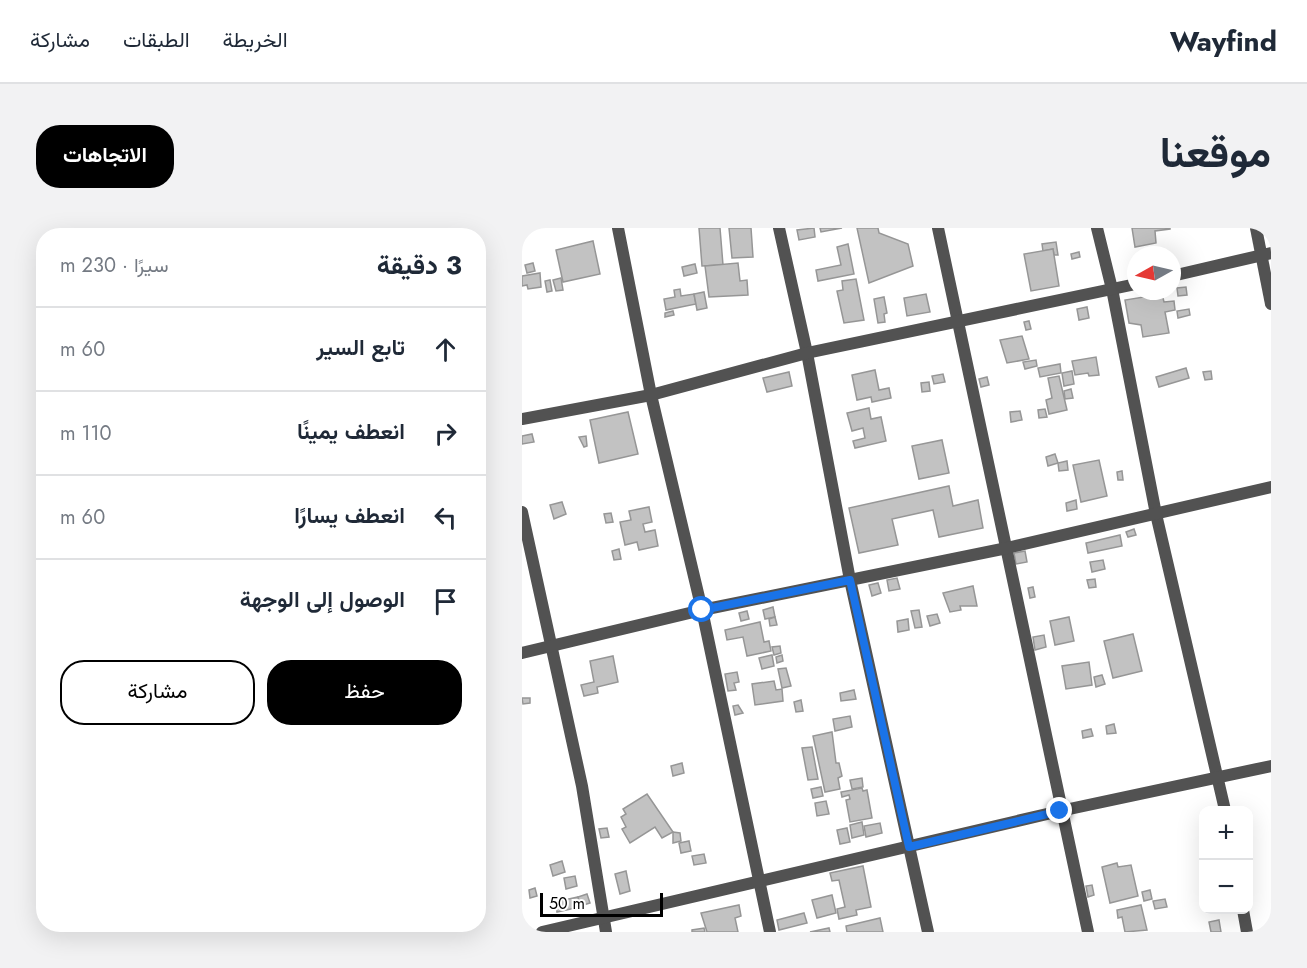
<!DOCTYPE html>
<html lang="ar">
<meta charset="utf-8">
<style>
body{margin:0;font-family:Jost,Vazirmatn,sans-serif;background:#f2f2f3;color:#1f2937;direction:rtl}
.controls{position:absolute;right:18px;bottom:18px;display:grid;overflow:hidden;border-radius:12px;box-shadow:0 6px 24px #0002}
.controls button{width:54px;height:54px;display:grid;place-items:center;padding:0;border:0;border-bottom:2px solid #e0e1e3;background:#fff;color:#1f2937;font:30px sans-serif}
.compass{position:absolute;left:605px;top:18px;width:54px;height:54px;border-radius:50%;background:#fff;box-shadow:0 6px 24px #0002;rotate:262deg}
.scale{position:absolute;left:18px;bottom:15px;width:123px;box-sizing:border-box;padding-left:6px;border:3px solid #000;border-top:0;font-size:16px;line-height:21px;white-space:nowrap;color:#000;-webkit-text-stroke:4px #fff;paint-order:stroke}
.stop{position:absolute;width:18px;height:18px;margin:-14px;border:4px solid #1a73e8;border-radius:50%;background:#fff}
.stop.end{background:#1a73e8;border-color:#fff;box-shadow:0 2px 6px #0008}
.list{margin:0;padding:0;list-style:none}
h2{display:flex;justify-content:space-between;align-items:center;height:78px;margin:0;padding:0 24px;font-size:26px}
h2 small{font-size:20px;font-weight:400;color:#747a83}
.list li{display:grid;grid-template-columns:39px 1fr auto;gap:18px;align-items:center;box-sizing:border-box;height:84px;padding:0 24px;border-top:2px solid #e0e1e3}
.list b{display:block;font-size:22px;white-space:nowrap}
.list em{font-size:20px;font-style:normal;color:#747a83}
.actions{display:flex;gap:12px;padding:18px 24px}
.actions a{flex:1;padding:14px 0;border:2px solid #000;border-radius:24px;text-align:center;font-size:21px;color:#000}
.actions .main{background:#000;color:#fff}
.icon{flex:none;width:33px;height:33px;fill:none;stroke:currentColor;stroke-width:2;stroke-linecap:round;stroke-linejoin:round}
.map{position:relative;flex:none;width:749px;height:704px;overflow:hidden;direction:ltr;border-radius:24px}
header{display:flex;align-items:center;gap:36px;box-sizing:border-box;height:84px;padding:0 30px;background:#fff;border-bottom:2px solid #e0e1e3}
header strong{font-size:28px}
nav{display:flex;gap:33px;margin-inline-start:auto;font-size:21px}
.intro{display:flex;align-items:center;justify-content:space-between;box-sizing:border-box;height:144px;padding:0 36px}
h1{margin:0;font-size:42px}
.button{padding:15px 27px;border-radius:24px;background:#000;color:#fff;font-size:21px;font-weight:700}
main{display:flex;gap:36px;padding:0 36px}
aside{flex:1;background:#fff;border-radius:24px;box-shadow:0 6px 24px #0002}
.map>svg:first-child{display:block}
</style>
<header>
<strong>Wayfind</strong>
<nav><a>الخريطة</a><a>الطبقات</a><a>مشاركة</a></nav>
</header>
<div class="intro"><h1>موقعنا</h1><a class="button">الاتجاهات</a></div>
<main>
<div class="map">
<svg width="749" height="704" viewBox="0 0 749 704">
<rect width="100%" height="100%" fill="#fff"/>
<g fill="#c2c2c2" stroke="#969696" stroke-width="1.5">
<path d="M177,0H198L201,37L180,38Z"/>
<path d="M207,0H229L231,29L210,30Z"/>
<path d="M292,0L293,9L277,12L275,2Z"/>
<path d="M298,0H320L299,4Z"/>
<path d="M335,0H356L357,5L386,16L391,38L347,55Z"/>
<path d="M610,0H648V1L633,3L634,15L613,19Z"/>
<path d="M71,13L78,46L41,54L34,22Z"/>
<path d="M534,14L536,27H532L531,21L521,23L520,16Z"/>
<path d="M326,16L332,46L296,53L294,42L319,37L315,19Z"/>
<path d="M531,21L537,58L509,63L502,26Z"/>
<path d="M557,24L558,29L550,31L549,26Z"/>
<path d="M11,35L13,43L5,45L3,37Z"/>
<path d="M216,35L218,53L225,52L226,67L187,69L183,38Z"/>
<path d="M173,36L175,45L162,48L160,39Z"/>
<path d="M18,45L19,59L6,61L5,57L0,58V48Z"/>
<path d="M39,50L41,62L34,63L31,52Z"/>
<path d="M334,51L342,92L322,95L315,63L321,62L320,53Z"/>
<path d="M28,52L30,63L25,64L23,53Z"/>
<path d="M664,59L665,67L656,68L655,60Z"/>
<path d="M158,61L159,68L172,66L174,76L144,82L142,71L153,69L152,62Z"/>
<path d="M182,64L185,80L175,82L172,66Z"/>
<path d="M404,66L408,84L385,88L382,70Z"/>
<path d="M640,66L642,74L652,73L653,82L643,84L647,105L621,109L619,97L607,95L603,72Z"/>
<path d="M362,69L365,85L362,86L363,94L356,95L352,71Z"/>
<path d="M565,79L567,90L557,92L555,81Z"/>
<path d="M667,81L668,87L656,90L655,83Z"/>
<path d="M151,83L152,87L143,89V85Z"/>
<path d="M507,93L509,101L504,102L502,94Z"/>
<path d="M500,108L507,131L485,135L478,112Z"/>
<path d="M574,129L577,147L567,148L566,145L553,147L550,133Z"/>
<path d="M514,132L515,138L503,141L501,134Z"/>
<path d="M538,136L539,145L518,149L516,140Z"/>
<path d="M664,140L667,150L637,159L634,149Z"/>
<path d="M353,142L357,162L367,160L369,170L350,174L349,169L335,172L330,147Z"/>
<path d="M550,143L552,156L542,158L540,145Z"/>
<path d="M689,143L690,151L683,152L681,144Z"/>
<path d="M267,144L270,158L245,164L241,150Z"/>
<path d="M421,146L423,154L412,156L410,148Z"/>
<path d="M537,148L545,182L527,186L524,172L530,170L526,150Z"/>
<path d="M465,149L467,157L459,159L457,151Z"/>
<path d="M407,154L408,163L400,164L399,155Z"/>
<path d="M549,161L551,170L543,171L542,163Z"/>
<path d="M347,180L349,191L359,189L364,213L333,220L331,213L343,210L341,200L330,203L325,185Z"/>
<path d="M523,181L525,189L517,190L516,182Z"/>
<path d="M498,183L500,192L489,194L488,184Z"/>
<path d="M106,184L116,226L77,235L68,192Z"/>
<path d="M10,206L12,214L0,216V208Z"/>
<path d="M64,208L65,218L62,219L57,209Z"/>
<path d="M420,212L427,245L397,251L390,218Z"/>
<path d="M533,226L536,235L526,238L524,229Z"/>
<path d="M577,232L585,268L559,274L551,237Z"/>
<path d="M545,233L546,242L537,243L536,235Z"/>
<path d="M600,243L601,252H596L595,244Z"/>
<path d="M427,258L431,278L456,272L461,300L417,309L411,282L370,291L376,317L337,325L327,280Z"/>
<path d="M554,272L555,281L545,283L544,275Z"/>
<path d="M40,274L44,286L32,291L28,277Z"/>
<path d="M127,279L130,294L121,296L123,304L133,302L136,318L117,322L115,314L103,317L98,294L109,292L107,283Z"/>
<path d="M89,285L91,294L84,295L82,286Z"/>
<path d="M612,301L614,307L606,309L604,304Z"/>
<path d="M598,307L600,318L566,325L564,315Z"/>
<path d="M97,321L99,331L92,332L90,323Z"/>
<path d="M503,323L505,334L494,336L492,325Z"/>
<path d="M581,332L583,341L570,344L568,334Z"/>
<path d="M375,350L378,361L367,363L365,352Z"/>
<path d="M573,351L574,359L567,360L565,352Z"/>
<path d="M356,355L359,365L350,368L347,357Z"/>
<path d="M451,358L455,378H438L439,382L428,384L421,365Z"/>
<path d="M511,359L513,369L508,370L506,360Z"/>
<path d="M251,379L253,389L243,391L241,382Z"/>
<path d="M397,382L400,399L393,400L389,383Z"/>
<path d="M225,383L227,391L219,393L217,385Z"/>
<path d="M415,386L418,395L408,398L405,388Z"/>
<path d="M253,389L255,397L248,398L247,391Z"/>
<path d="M547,389L552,413L533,417L528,393Z"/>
<path d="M386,391L387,402L376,404L375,393Z"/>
<path d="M238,394L242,414L247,413L249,423L225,428L221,409L205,412L203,402Z"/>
<path d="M611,406L620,443L591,450L582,413Z"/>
<path d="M522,407L524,419L513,422L511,409Z"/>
<path d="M258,418L259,425L252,427L250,419Z"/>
<path d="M250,427L252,438L240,441L237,430Z"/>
<path d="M260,427L261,433L255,435L254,429Z"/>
<path d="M91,428L96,454L75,459L76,465L62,468L59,457L72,454L68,433Z"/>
<path d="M567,434L570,457L544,461L540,438Z"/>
<path d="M264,440L269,458L260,460L256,441Z"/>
<path d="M215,444L217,454L212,455L214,462L206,463L203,446Z"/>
<path d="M580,447L583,456L574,459L572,449Z"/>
<path d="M252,453L254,462L260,461L261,473L233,477L230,456Z"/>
<path d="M332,462L334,471L319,473L318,465Z"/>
<path d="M0,470H8V475L1,476Z"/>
<path d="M279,472L281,483L274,484L272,474Z"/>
<path d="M216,477L221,485L213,487L211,478Z"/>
<path d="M328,488L330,499L313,503L311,491Z"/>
<path d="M592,496L594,505L585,506L584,498Z"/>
<path d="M569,501L571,508L561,510L560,503Z"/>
<path d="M310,504L314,535H317L320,548L316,550L318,561L303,564L291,508Z"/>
<path d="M290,519L296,551L286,552L280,520Z"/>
<path d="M160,535L162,545L151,548L149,538Z"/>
<path d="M340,550L341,559L330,561L328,552Z"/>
<path d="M299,559L301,568L291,570L289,561Z"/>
<path d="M340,560L341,563L345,562L350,590L328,594L324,572L328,571L327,567L320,569L319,564Z"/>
<path d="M125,566L151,604L140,610L133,599L108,615L100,601L104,599L99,589L104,586L101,581Z"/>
<path d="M304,573L307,586L295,588L293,575Z"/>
<path d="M340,594L342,607L330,610L328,597Z"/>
<path d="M358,595L360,605L344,609L342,598Z"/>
<path d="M85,600L87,609L79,610L77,601Z"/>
<path d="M325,600L328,614L318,616L315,602Z"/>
<path d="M151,604L158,605L159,613L151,615Z"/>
<path d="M167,613L169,623L159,625L157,615Z"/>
<path d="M182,626L184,635L172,637L170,628Z"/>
<path d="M40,633L43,644L31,648L28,637Z"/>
<path d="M595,635L596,639L609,637L616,668L588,675L580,639Z"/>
<path d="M341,638L349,679L334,682L335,687L317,691L315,681L323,679L317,652L310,653L308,645Z"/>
<path d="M104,643L108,663L98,666L93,646Z"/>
<path d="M53,648L55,658L44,661L42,650Z"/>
<path d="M570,657L572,667L566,669L564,658Z"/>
<path d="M13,660L15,668L8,670L7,662Z"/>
<path d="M628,662L630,671L622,673L620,664Z"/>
<path d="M65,666L68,675L58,678L56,669Z"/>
<path d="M310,667L314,685L295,690L290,672Z"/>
<path d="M56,669L58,679L35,684L33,674Z"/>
<path d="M643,671L645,679L633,681L631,673Z"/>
<path d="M217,677L219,688L213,690L216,704H185L179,685Z"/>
<path d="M619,677L625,702L603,704L600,689L596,690L595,682Z"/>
<path d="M282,685L285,695L257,702L255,692Z"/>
<path d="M358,690L361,704H325L324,698Z"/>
<path d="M697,692L699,704H689L687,694Z"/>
<path d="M182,700L183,704H170V702Z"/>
<path d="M307,700L308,704H288Z"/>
</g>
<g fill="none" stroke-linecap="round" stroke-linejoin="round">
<g stroke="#525252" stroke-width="12">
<path d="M96,0L129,167L180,382L248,704"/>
<path d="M257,0L285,125L328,352L406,704"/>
<path d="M416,0L566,704"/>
<path d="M575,0L590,61L634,286L703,582"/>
<path d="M734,0L749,76"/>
<path d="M650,48L749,25"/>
<path d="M0,191L129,167L285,125L614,56"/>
<path d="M0,284L60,558L84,704"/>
<path d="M0,425L180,382L485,320L749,259"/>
<path d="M721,682L725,704"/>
<path d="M20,704L538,583L749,538"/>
</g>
</g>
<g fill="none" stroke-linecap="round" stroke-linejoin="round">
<path stroke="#1a73e8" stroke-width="8" d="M180,382L328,352L387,619L538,583"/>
</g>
</svg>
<div class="controls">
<button>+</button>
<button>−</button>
</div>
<svg class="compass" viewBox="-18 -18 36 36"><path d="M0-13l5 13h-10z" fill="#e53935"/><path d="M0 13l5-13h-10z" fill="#747a83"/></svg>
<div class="scale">50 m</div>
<div class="stop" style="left:180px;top:382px"></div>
<div class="stop end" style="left:538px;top:583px"></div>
</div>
<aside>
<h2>3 دقيقة<small>سيرًا · 230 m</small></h2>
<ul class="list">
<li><svg class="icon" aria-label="ahead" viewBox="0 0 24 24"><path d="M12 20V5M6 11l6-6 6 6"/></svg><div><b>تابع السير</b></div><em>60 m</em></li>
<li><svg class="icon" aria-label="right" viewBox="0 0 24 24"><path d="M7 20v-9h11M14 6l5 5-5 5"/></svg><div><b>انعطف يمينًا</b></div><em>110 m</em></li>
<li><svg class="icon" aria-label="left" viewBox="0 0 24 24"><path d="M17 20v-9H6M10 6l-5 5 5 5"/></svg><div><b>انعطف يسارًا</b></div><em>60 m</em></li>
<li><svg class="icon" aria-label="arrive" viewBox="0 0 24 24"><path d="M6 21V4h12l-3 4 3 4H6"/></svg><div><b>الوصول إلى الوجهة</b></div></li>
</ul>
<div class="actions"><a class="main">حفظ</a><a>مشاركة</a></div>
</aside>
</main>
